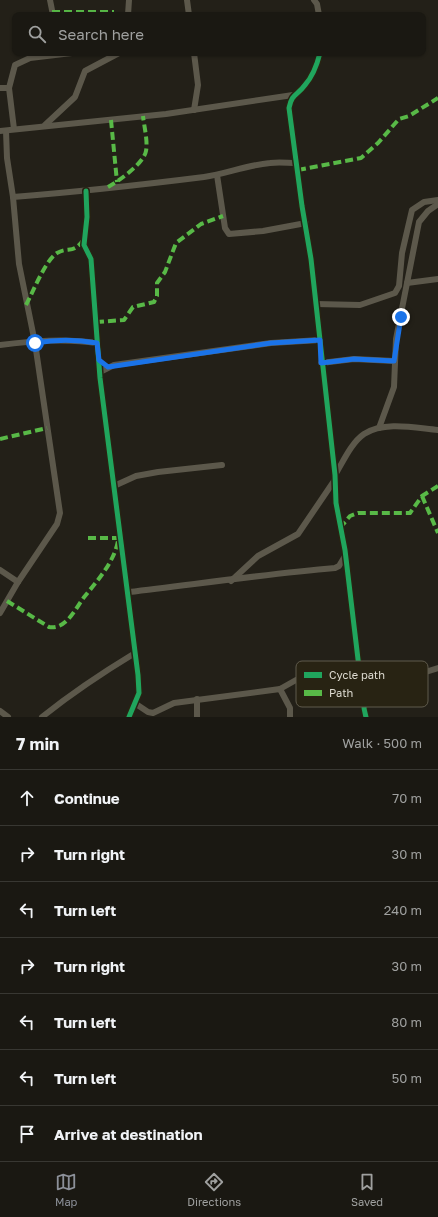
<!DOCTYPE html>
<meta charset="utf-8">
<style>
body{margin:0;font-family:"Golos Text",sans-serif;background:#23211b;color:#f1f3f6}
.stop{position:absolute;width:12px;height:12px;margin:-9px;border:3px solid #1a73e8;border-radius:50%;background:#fff}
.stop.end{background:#1a73e8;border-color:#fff;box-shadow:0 1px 4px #0008}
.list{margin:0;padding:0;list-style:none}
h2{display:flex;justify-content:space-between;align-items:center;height:52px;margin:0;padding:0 16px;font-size:17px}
h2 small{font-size:13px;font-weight:400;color:#9fa09f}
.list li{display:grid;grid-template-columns:26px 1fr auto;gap:12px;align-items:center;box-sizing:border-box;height:56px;padding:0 16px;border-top:1px solid #383732}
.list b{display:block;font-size:15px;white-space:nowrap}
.list em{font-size:13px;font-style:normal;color:#9fa09f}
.icon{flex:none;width:22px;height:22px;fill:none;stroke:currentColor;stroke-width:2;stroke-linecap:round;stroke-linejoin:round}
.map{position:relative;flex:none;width:438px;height:717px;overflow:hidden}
.search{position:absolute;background:#1a1812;box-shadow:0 1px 3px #0004;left:12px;right:12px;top:12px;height:44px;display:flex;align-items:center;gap:10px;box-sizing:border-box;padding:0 14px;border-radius:8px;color:#9fa09f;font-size:15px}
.sheet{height:444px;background:#1a1812}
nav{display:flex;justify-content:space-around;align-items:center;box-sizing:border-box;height:56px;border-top:1px solid #383732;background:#1a1812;font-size:11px;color:#9fa09f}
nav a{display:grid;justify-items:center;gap:2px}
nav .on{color:#8c9099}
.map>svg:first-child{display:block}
</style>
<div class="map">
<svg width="438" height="717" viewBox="0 0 438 717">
<rect width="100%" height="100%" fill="#232018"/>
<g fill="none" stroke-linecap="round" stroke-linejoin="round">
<g stroke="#5c584b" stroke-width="6">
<path d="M50,0L53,15"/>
<path d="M187,0L189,15"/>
<path d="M314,0L317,4L319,15"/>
<path d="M128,15L129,0"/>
<path d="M194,53L198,85L194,110"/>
<path d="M320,53C317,65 313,76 305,85C297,96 292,93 289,108L302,206L311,259L335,475L336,503L345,550L360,676C368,694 360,699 366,717"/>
<path d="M0,88H9"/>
<path d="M45,125L75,97L85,71L119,53"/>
<path d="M14,129L9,88L15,65L30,58L72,53"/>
<path d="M0,131L166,114L293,95"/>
<path d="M217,175L225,228L229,234L263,231L306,223"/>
<path d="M86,191L87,217L84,245L91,259L100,378L138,675L139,693L129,717"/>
<path d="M13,197C77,192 140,185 204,177C226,174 247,165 270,163C279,162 288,163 297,163"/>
<path d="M407,283L438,279"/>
<path d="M316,304L360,305L395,293L399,286L402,253L412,210L424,202L438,200"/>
<path d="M0,345C32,341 65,338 97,343"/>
<path d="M321,363L354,359L394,361"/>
<path d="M100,372L114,365L271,343L320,340"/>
<path d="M379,428L394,387L396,339L419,222L428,211L438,204"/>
<path d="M335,475C343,462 351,443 364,434C385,421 415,428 438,430"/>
<path d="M114,486L136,476L158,472L222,465"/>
<path d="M0,570L18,582"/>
<path d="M231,581L258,556L298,534L334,481"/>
<path d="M129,592C197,584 266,574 335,568L339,566L345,556"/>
<path d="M0,613L18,582L57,524L60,513L35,343L19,264L13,197L7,158L6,131"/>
<path d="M280,689L290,708V717"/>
<path d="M136,704L148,712L153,713L174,703L280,689L296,680L303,679L360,676L372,679H403L438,668"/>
<path d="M0,711L8,717"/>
<path d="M42,717C72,693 102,673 135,653"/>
<path d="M197,717V699"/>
</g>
<g stroke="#58b947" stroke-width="4" stroke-dasharray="8 4" stroke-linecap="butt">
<path d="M52,12H114"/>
<path d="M111,120L117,182"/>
<path d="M298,170L361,158L378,143L399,119L409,116L438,98"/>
<path d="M108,187C119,181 144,163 146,151C148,141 144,126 143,116"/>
<path d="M26,305C33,292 45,261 57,253C69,246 73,255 84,239"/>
<path d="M96,322L124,320L133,307L154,302L157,296V283L165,272L176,243L201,224L223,216"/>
<path d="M0,439L47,428"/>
<path d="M422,496L438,533"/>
<path d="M340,528L350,516L358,513H410L422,496L438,486"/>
<path d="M88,538H121"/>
<path d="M7,601L49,627C67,630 76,607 85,596C98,580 114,562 118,541"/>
</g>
<g stroke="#282313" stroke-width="8">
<g id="cycleway">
<path d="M320,53C317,65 313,76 305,85C297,96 292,93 289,108L302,206L311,259L335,475L336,503L345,550L360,676C368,694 360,699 366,717"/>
<path d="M86,191L87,217L84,245L91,259L100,378L138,675L139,693L129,717"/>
</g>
</g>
<use href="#cycleway" stroke="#20a55d" stroke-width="5"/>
</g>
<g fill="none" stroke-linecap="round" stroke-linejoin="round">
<path stroke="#1a73e8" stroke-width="5" d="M35,343C57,339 75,339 97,343L99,360L108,367L271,343L320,340L321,363L354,359L394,361L401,317"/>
</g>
<rect x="296" y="661" width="132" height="46" rx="6" fill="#282313" stroke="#5f5a4c" stroke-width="1"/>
<rect x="304" y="672" width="18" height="6" fill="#20a55d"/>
<rect x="304" y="690" width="18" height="6" fill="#58b947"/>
<g font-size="11" fill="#dedbd1">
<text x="329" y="679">Cycle path</text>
<text x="329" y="697">Path</text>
</g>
</svg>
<div class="stop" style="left:35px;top:343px"></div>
<div class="stop end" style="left:401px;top:317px"></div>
<div class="search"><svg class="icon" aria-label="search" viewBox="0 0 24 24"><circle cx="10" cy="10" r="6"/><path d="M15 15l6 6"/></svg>Search here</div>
</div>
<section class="sheet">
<h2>7 min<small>Walk · 500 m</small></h2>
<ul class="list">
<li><svg class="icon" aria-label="ahead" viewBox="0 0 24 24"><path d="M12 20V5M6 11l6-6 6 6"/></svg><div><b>Continue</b></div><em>70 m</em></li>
<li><svg class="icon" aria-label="right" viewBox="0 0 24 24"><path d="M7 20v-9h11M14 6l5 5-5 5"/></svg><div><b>Turn right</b></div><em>30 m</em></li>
<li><svg class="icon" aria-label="left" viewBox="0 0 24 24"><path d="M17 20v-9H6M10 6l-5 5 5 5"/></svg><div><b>Turn left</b></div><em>240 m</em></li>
<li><svg class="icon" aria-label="right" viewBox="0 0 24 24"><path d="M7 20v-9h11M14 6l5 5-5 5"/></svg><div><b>Turn right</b></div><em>30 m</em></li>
<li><svg class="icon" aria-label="left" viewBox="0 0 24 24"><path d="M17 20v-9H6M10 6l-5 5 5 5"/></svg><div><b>Turn left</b></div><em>80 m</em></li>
<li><svg class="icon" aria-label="left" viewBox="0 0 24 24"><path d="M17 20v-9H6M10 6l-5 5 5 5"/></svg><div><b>Turn left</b></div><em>50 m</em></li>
<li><svg class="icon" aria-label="arrive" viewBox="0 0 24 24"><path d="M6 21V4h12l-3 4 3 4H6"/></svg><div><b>Arrive at destination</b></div></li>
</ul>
</section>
<nav>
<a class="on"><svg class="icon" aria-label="map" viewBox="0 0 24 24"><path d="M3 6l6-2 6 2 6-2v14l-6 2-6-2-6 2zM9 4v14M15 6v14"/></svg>Map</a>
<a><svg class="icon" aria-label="directions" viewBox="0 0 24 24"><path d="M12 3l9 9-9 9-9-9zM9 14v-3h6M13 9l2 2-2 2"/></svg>Directions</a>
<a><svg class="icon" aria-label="saved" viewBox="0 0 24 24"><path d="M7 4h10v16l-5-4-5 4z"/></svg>Saved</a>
</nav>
